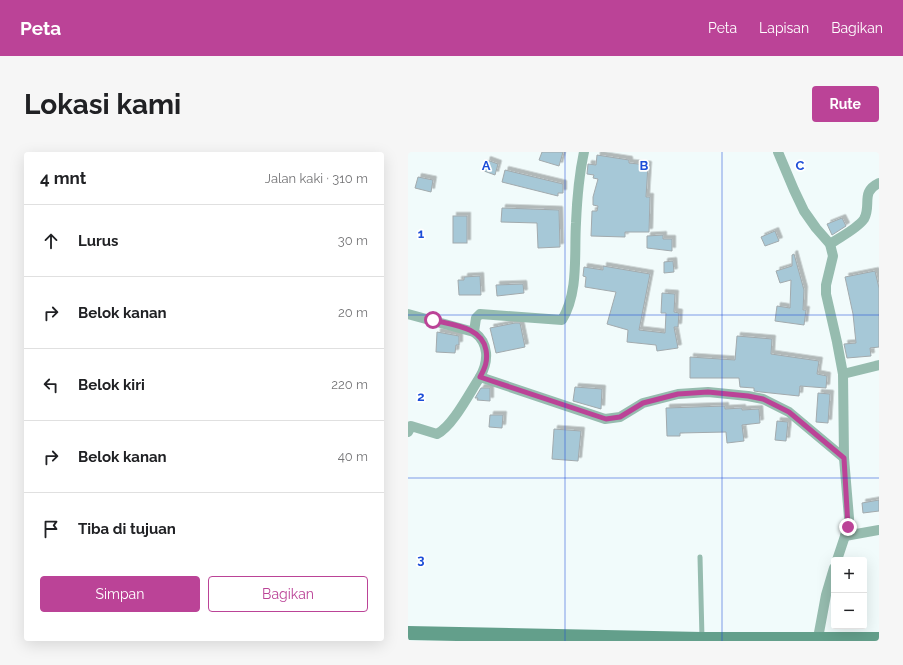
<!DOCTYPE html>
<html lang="id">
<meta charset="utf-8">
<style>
body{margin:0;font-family:Raleway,sans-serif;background:#f6f6f6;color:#202124}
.controls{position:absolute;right:12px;bottom:12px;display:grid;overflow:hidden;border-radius:4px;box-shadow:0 4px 16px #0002}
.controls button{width:36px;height:36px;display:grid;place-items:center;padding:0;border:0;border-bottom:1px solid #e0e0e0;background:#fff;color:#202124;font:20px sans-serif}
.stop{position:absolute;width:12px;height:12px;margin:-9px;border:3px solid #bb4397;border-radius:50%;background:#fff}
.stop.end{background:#bb4397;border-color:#fff;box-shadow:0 1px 4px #0008}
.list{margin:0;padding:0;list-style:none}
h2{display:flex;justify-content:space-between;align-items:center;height:52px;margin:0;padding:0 16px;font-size:17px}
h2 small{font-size:13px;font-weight:400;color:#757577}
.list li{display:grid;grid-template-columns:26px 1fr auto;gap:12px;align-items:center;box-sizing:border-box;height:72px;padding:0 16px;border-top:1px solid #e0e0e0}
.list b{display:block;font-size:15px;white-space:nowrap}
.list em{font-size:13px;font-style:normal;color:#757577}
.actions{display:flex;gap:8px;padding:12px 16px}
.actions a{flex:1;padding:9px 0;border:1px solid #bb4397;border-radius:4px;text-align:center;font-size:14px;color:#bb4397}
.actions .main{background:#bb4397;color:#fff}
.icon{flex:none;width:22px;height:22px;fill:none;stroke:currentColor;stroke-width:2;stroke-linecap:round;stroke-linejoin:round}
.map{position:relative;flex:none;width:471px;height:489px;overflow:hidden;border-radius:4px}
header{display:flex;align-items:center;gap:24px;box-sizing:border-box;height:56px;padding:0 20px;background:#bb4397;color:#fff}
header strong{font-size:19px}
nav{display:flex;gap:22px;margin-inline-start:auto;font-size:14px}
.intro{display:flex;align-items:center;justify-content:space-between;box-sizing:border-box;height:96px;padding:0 24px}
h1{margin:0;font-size:28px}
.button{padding:10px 18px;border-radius:4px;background:#bb4397;color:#fff;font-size:14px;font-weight:700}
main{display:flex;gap:24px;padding:0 24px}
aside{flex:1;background:#fff;border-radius:4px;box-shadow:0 4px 16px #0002}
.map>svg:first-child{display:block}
</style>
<header>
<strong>Peta</strong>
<nav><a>Peta</a><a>Lapisan</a><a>Bagikan</a></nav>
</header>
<div class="intro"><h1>Lokasi kami</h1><a class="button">Rute</a></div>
<main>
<aside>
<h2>4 mnt<small>Jalan kaki · 310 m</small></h2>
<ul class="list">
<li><svg class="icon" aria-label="ahead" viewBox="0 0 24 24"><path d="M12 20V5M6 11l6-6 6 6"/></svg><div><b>Lurus</b></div><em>30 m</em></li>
<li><svg class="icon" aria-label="right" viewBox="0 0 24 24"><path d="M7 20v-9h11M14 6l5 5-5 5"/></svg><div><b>Belok kanan</b></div><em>20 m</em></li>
<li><svg class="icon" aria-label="left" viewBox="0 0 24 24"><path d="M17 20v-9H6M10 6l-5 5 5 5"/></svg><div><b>Belok kiri</b></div><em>220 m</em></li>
<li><svg class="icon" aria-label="right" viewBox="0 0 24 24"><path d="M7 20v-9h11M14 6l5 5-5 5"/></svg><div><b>Belok kanan</b></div><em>40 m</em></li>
<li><svg class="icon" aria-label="arrive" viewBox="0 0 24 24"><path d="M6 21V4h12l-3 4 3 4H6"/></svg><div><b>Tiba di tujuan</b></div></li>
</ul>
<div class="actions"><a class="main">Simpan</a><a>Bagikan</a></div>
</aside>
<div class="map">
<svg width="471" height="489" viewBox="0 0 471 489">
<defs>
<filter id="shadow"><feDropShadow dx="3.5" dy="-3.5" stdDeviation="0" flood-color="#0004"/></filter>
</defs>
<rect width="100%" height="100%" fill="#f1fbfb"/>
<g fill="#a6c8d7" stroke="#a2aaad" filter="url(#shadow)">
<path d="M134,0H155L151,14L131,8Z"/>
<path d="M189,3L221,8V11L240,13L238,45H242L241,80H217V85L183,84L184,59H189L190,54L185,53V45L190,27L185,26L186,23L179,22L180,12L188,13Z"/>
<path d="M79,8L90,12L87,23L76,19Z"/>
<path d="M97,18L155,32V41H150V44L94,30Z"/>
<path d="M10,25L25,28L23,40L7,36Z"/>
<path d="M94,56L151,58L152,95L130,96L129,71L93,70Z"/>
<rect x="45" y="64" width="14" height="27"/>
<path d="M434,66L438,74L424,83L419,72Z"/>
<path d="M367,79L371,89L357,94L353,85Z"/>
<path d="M255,83V87H264V99L239,96V84Z"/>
<path d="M386,102L396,138L395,158H398L396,173L367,169L369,154L382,156L383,128L372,131L368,119L384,114V103Z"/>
<path d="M265,109L266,120L256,121V110Z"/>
<path d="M195,114L242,122L231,178L257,181L258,161H253L254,141L267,142L266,160L271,161L270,175H266L270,196L249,199L248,193L219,190L220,178L199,172L208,140L177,135L178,125L175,124L176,115L195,118Z"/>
<path d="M467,119L471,136V195L462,196L463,204L439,206L436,192L448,191L445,162L437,125Z"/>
<path d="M72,124L73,143H51L50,128H56V125Z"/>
<path d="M115,132L116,141L89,144L88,133Z"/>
<path d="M107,171H112L117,195L88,201L82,176Z"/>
<path d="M29,180L51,184V193H48L47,201L28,200Z"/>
<path d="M329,184L364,187L363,202L411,209L409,222L419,224L418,236L392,234L391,244L353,240L346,239V236L332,235L331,226H282V205L327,208Z"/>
<path d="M167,235L194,237L193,257L165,249Z"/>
<path d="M73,236H82V249L69,248L70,246H67Z"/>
<path d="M410,241L422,242L420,271L408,270Z"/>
<path d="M317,254V257L334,256V258L351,257L352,271L334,273L336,289L319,291L318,280L272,281V284H259L258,256Z"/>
<path d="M82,263H95L94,276L81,275Z"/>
<path d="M369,269L380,270L378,289L367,288Z"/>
<path d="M146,277L173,279L170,309L144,307Z"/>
<path d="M471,348V359L455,361L454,351Z"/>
</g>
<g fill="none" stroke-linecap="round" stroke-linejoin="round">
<path stroke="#96bcaf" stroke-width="5" d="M292,405L294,486"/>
<g stroke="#96bcaf" stroke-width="10">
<path d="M370,0L386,38L396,59L408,76L422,92L425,104L418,133V142L429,190L435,222L436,306L441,366L440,375L429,408"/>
<path d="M422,92C432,85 449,77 456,67C464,53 452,40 471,31"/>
<path d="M0,162L66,180C81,191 81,209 72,225"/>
<path d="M66,180L68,166L72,162L154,168C171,140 166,102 168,71C169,47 171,23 176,0"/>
<path d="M435,222L471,213"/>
<path d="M0,280L3,274L29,282C45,274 62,240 72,225L197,267L212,265L235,251L270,242L300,240L340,244L355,247L381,260L436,306"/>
<path d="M437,384L471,378"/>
<path d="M410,486L418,443L426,416"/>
</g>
<path stroke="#639f8b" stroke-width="14" d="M0,481L294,487H471"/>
</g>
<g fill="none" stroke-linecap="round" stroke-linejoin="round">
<path stroke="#bb4397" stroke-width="5" d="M25,168C45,173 74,175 78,198C80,209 77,216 72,225L198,267L212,265L235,251L270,242L300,240L340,244L355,247L381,260L436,306L440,375"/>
</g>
<path fill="none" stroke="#1d4ed8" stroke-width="1" stroke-opacity="0.55" d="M157,0V489M314,0V489M0,163H471M0,326H471"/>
<g font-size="13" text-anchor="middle" font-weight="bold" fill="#1d4ed8" stroke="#fff" stroke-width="3.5" stroke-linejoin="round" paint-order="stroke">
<text x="78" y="18">A</text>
<text x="236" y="18">B</text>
<text x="392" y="18">C</text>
<text x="13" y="86">1</text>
<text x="13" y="249">2</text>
<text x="13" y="412">3</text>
</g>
</svg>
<div class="controls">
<button>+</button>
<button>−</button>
</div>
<div class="stop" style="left:25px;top:168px"></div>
<div class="stop end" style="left:440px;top:375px"></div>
</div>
</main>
